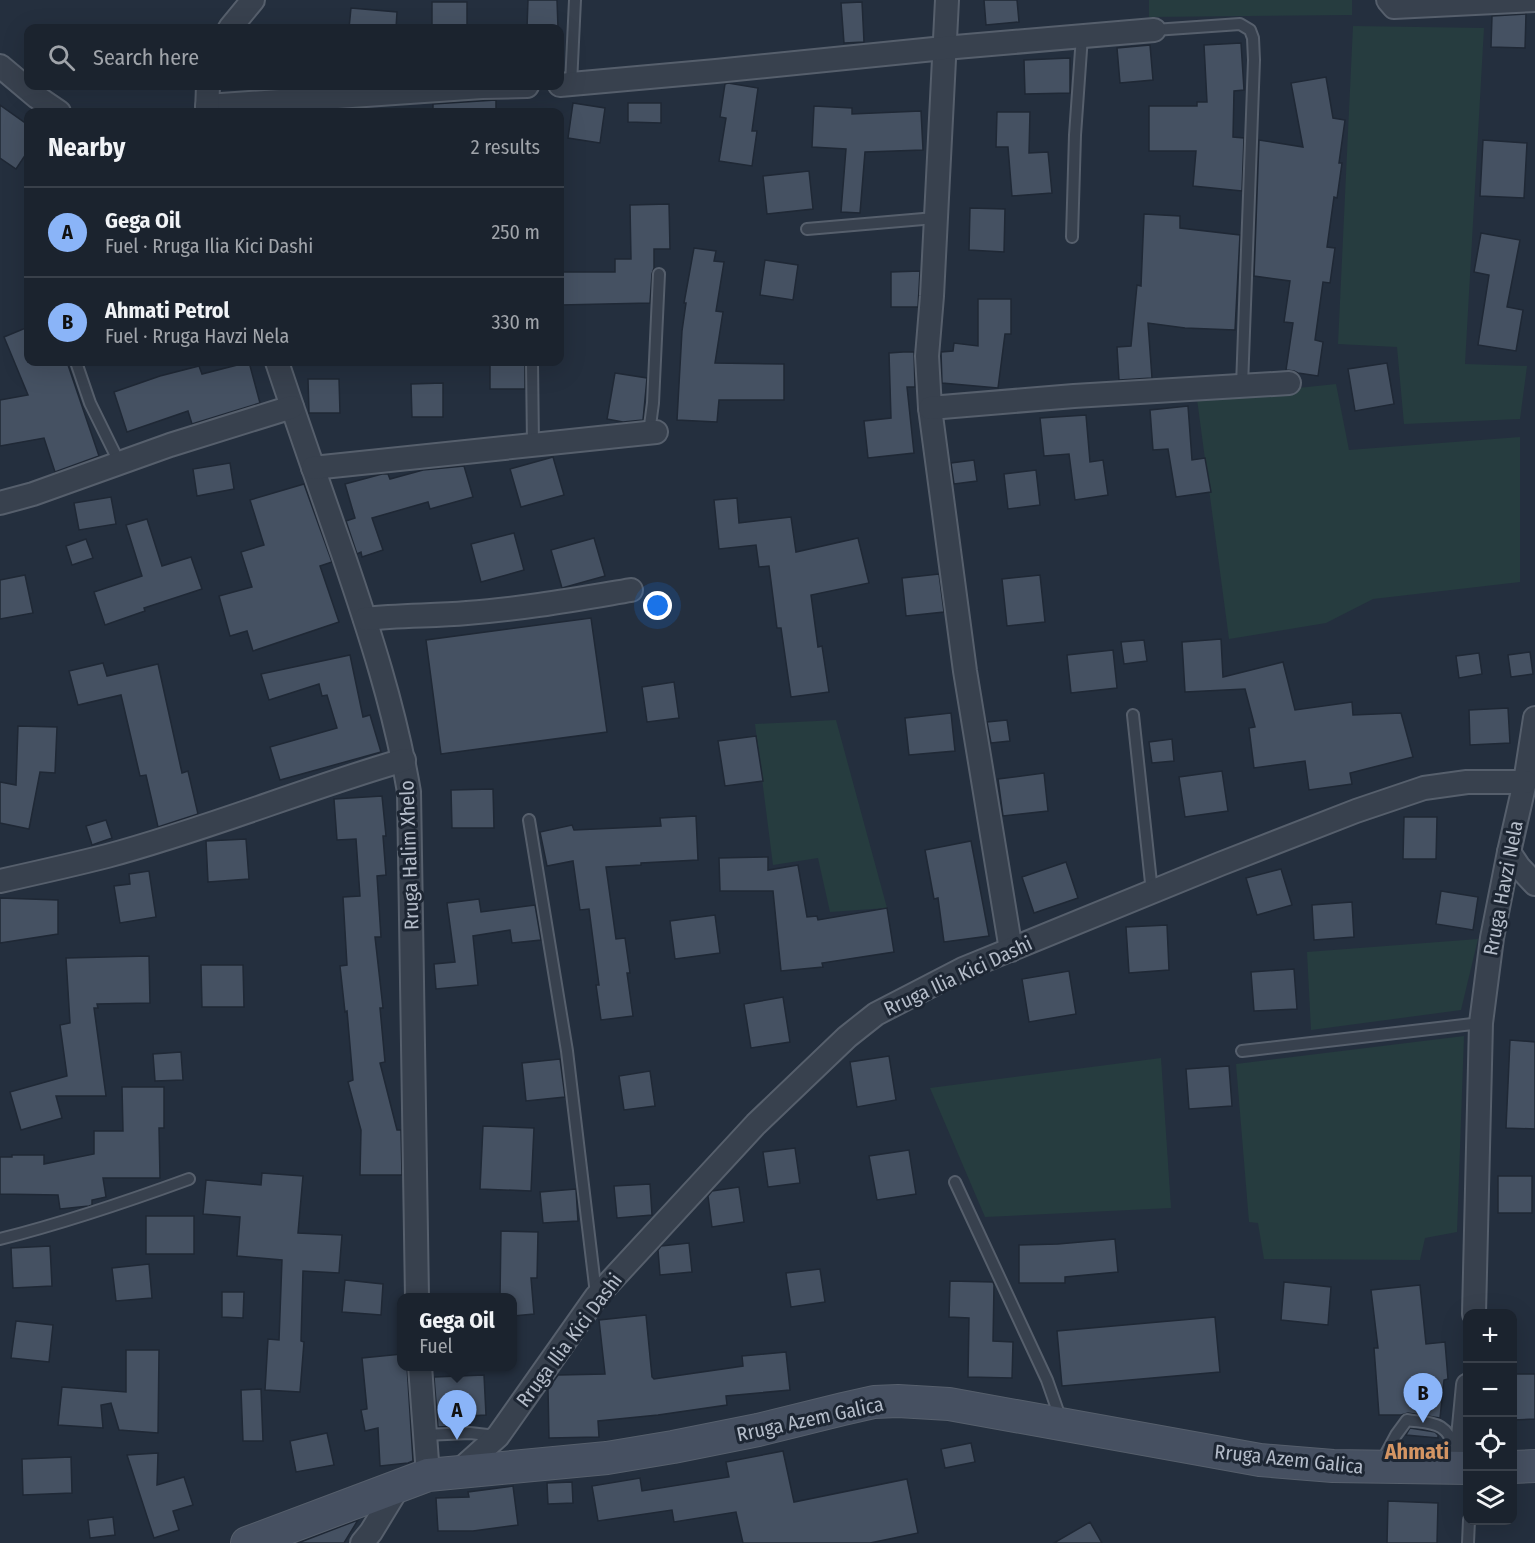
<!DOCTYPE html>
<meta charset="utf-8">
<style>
body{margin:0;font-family:"Fira Sans Condensed",sans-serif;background:#242b36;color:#f1f3f6}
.controls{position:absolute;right:18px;bottom:18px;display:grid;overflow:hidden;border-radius:12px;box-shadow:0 6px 24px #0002}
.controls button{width:54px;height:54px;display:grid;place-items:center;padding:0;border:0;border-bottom:2px solid #39404a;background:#1b232e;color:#f1f3f6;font:30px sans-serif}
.you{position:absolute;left:658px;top:606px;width:21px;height:21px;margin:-15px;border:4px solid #fff;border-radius:50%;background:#1a73e8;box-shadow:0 0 0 9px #1a73e833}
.badge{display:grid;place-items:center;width:39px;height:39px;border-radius:50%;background:#8ab4f8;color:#111;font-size:20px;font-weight:700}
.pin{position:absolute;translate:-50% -50px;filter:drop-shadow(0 2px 3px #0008)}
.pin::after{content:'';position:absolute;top:32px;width:21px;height:18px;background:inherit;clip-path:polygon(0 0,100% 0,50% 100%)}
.popup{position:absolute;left:397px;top:1293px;width:120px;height:78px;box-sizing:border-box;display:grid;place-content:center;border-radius:12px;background:#1b232e;filter:drop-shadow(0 2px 4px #0005);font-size:20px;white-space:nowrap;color:#a0a4aa}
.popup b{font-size:22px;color:#f1f3f6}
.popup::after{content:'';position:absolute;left:50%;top:100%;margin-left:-12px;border:12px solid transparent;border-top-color:#1b232e}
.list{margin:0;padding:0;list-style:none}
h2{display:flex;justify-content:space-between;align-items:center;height:78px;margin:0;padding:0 24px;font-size:26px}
h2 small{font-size:20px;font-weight:400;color:#a0a4aa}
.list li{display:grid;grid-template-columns:39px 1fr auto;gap:18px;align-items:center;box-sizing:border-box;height:90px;padding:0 24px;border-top:2px solid #39404a}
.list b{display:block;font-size:22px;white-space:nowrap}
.list p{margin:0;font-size:20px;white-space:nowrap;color:#a0a4aa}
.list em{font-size:20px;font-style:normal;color:#a0a4aa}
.icon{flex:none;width:33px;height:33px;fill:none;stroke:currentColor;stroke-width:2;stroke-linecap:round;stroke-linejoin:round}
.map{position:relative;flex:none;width:1535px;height:1543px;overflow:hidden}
.search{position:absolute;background:#1b232e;box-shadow:0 6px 24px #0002;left:24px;top:24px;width:540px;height:66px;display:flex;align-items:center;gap:15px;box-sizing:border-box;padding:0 21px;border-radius:12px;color:#a0a4aa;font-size:22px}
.panel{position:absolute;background:#1b232e;box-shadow:0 6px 24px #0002;left:24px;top:108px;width:540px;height:258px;border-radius:12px}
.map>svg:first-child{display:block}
</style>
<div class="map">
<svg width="1535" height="1543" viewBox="0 0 1535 1543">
<rect width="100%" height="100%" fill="#242f3e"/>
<g fill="#263c3f">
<path d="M1149,0H1352V15L1149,17Z"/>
<path d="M1353,26L1484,28L1465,364L1527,366L1520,419L1404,424L1397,347L1338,344Z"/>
<path d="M1336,384L1349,450L1520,437V582L1373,599L1326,623L1229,639L1197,399Z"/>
<path d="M836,720L887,908L830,912L818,858L773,865L755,724Z"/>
<path d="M1478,939L1461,1010L1311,1030L1307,952Z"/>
<path d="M1464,1036L1457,1232L1425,1238L1420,1260L1264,1259L1258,1223L1249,1222L1236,1064Z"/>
<path d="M1161,1058L1171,1208L985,1217L930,1088Z"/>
</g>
<g fill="#455162" stroke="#1f2835" stroke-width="1.5">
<path d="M528,0H557L558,28H527Z"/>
<path d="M984,0H1017L1019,22L986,25Z"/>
<rect x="432" y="2" width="35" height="26"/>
<path d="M862,2L864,42L844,43L841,3Z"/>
<path d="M351,8L397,12L396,28H349Z"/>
<path d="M1526,14L1525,48L1491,47L1492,16Z"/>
<path d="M1241,43L1244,90L1234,91L1233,137L1244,138L1242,191L1193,186L1196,151H1149V106H1197V102H1207L1204,45Z"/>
<path d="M1150,45L1153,80L1120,83L1117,48Z"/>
<path d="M1070,58V93L1025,94L1024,60Z"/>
<path d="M1326,77L1333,118L1345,120L1339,163H1342L1337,198L1334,197L1327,247L1335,248L1330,283L1323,282L1315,340L1323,342L1318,376L1298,373L1294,371L1286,370L1293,323L1284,322L1290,281L1254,276L1259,140L1303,147L1291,83Z"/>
<path d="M728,83L758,88L752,131H757L752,166L719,161L726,118L720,117L725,84Z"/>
<path d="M496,100V112H433V104Z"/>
<path d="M573,103L605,108L600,143L568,138Z"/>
<path d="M628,103H661V123L628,122Z"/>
<path d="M0,105L28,125V151L16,169L0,158Z"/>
<path d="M814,106L852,108V114L921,111L923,150L865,152L860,213L841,212L846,149L812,147Z"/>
<path d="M997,112H1030L1029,153L1048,152L1052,193L1012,196L1008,147H996Z"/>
<path d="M1483,140L1527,143L1524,198L1480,196Z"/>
<path d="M809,171L813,209L767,214L763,176Z"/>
<path d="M669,204L670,249H654V268L652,274L650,303L560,305V272H615V259H631L630,205Z"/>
<path d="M970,208L1005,209L1004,252L969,250Z"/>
<path d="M1144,214L1180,216V228L1240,235L1235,330L1185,328L1148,323L1152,378L1119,380L1117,347L1131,346L1137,285L1141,286Z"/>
<path d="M1481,233L1520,240L1507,307L1523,310L1516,351L1478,345L1489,275L1474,272Z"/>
<path d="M694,248L716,251L714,261L724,262L716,311L723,312L715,363L784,364V400H719L717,422L677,420L682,331L686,303H684Z"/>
<path d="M765,260L798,265L793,300L760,295Z"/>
<path d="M920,271L918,307H891V272Z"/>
<path d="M978,299H1011V334H1005L998,388L942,383L941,352L953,351L954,343L978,346Z"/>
<path d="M28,327V362H67L99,456L55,472L44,438L0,446V400L28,395L4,337Z"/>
<path d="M903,352H914L915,387H907L914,453L868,458L864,421L891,418L889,353Z"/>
<path d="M249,362L260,403L192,424L188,411L127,432L114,392L160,376L199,366L202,374Z"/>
<rect x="490" y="362" width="35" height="27"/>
<path d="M1387,363L1394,404L1355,411L1348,369Z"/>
<path d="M615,373L647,378L643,420L623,422L607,419Z"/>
<path d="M308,379H339L340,413H309Z"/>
<path d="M443,383V417H412L411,384Z"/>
<path d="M1188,406L1192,460L1205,458L1211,492L1176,497L1168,449L1153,450L1150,410Z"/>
<path d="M1086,415L1090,462L1103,460L1108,495L1075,500L1069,454L1044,456L1040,418Z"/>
<path d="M553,457L564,495L521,507L510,469Z"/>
<path d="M974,460L977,481L954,484L951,463Z"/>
<path d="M230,463L234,489L197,496L193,469Z"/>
<path d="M464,466L473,497L430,509L428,502L372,518L383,550L362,557L361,552L357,554L346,521L355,518L345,484L382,474H388L390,479L423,470Z"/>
<path d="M1036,470L1040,505L1008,509L1004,474Z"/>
<path d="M304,484L332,562L320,566L339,622L253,651L247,631L230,636L219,596L252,587L241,552L264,545L250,500Z"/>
<path d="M111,497L116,524L79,530L74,503Z"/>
<path d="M737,498L739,523L791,517L796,552L858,538L869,583L811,595L818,647L822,646L829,692L791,697L781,628H777L769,566L759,567L756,545L719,549L714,500Z"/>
<path d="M147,519L162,566L191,557L202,589L144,608L145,611L105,625L94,592L142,576L126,525Z"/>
<path d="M514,533L524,570L481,582L471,544Z"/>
<path d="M594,538L605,576L562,588L551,550Z"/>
<path d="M86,539L93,558L72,565L66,546Z"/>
<path d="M939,574L944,612L906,616L902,578Z"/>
<path d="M25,575L33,613L0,619V580Z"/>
<path d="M1040,575L1045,622L1007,626L1002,579Z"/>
<path d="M591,618L607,732L441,754L426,640Z"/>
<path d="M1221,639L1223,677L1283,662L1295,710L1352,702L1353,715L1401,713L1413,757L1350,773L1352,784L1309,790L1305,761L1254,768L1249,728L1255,727L1245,689L1185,692L1182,642Z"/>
<path d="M1144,640L1147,661L1124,664L1121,642Z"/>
<path d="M1113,650L1117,688L1071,693L1067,655Z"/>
<path d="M1530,652L1533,674L1511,677L1508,655Z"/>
<path d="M1479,653L1482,674L1459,678L1456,656Z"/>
<path d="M350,655L363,717L370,715L381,752L280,780L270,747L337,728L327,695L322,696L319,684L269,700L261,674Z"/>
<path d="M103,663L107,676L158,664L182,773L188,771L198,814L158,827L146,775L140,776L121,695L78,705L69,671Z"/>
<path d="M674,682L679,718L647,722L642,687Z"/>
<path d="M1508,708L1510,743L1470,745L1469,710Z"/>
<path d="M951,713L955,751L909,755L905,718Z"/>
<path d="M1007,720L1010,741L991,743L987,722Z"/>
<path d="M18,726L57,727L55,773L40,772L29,829L0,823V782L16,785Z"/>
<path d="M756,736L763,781L725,786L718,741Z"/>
<path d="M1172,739L1174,761L1152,763L1149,742Z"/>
<path d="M1222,771L1228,811L1185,817L1179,777Z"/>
<path d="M1044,773L1048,811L1003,816L998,779Z"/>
<path d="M493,789L494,828H452L451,790Z"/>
<path d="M382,796L386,836H383L386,875L377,876L381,937H375L383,1008H380L385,1062L380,1063L397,1130H401L402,1175H360L361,1130L348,1082L353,1080L347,1011L345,1012L340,966L347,965L343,897L360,896L356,839L337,840L334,799Z"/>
<path d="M696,816L698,860L641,863V865L606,867L616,939L625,938L630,973H627L633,1016L601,1020L596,985H599L589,909L580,910L573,861L547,866L540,832L572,825L574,830L661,826L660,818Z"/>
<path d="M1404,817H1437L1436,859H1403Z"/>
<path d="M106,820L112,838L92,845L86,826Z"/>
<path d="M246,839L249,879L208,882L206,841Z"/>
<path d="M971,841L989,936L944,942L938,898L934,899L925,850Z"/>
<path d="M768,857V870L798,865L807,917L817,916L818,920L887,908L894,952L822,963L823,967L781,971L773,891H720L719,858Z"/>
<path d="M1066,862L1078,898L1034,913L1022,877Z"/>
<path d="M1281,869L1292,905L1257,915L1246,878Z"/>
<path d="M149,871L156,917L120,923L114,886L130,884L129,874Z"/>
<path d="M1441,891L1478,897L1473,930L1436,924Z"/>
<path d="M0,898L58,900V934L0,943Z"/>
<path d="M479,899L481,912L535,905L541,940L512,943L510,930L473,936L478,985L436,989L434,964L455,962L447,903Z"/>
<path d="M1352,902L1354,937L1314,940L1312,905Z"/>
<path d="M715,915L720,953L675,959L670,921Z"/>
<path d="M1167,925L1169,970L1129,973L1126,927Z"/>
<path d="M149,956L150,1003L97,1004L98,1008H94L106,1096H56L62,1118L21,1130L10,1092L67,1076L60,1025L70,1023L66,958Z"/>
<path d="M201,965H243L244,1007H202Z"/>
<path d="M1294,969L1297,1009L1254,1011L1251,972Z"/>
<path d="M1069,971L1076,1014L1029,1022L1022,979Z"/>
<path d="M783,997L790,1042L751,1048L744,1004Z"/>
<path d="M1510,1040L1535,1042V1129L1506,1128Z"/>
<path d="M181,1052L183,1080L155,1081L153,1054Z"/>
<path d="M889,1056L896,1100L857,1107L850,1062Z"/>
<path d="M560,1059L565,1097L526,1101L522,1063Z"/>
<path d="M1229,1066L1232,1106L1189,1109L1186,1069Z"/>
<path d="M650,1071L655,1106L624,1110L619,1076Z"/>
<path d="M122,1087H164V1128H159L160,1178H103L106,1197L92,1200V1205L89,1206L60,1209L58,1195L0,1194V1157H12V1155H44V1164L94,1154V1131H123Z"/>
<path d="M483,1126L534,1128L531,1191L480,1189Z"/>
<path d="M795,1148L800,1183L768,1187L763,1152Z"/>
<path d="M909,1150L916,1194L877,1200L869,1156Z"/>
<path d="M262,1173L303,1176L298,1233L342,1235L339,1273L303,1271L301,1341L304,1342L300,1392L265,1390L268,1339L279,1340L282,1260L237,1256L240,1217L203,1214L206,1180L261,1185Z"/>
<rect x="1498" y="1176" width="34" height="37"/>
<path d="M650,1184L652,1215L617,1218L614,1186Z"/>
<path d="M739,1187L744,1222L712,1227L708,1196L712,1191Z"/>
<path d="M576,1189L578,1221L543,1223L540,1192Z"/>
<rect x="146" y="1216" width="48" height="38"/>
<path d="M501,1231L538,1232L537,1278H531L534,1314L513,1316V1298H500Z"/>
<path d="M1115,1239L1118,1272L1065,1277V1283H1019V1245L1058,1244Z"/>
<path d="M689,1243L692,1272L660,1275L658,1250L661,1246Z"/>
<path d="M50,1246L52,1286L13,1288L11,1248Z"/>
<path d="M149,1264L152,1298L116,1301L112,1268Z"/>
<path d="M820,1269L825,1302L791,1307L786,1273Z"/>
<path d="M345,1280L383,1284L381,1315L342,1312Z"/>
<path d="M950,1281L993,1282L994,1285L993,1341L1013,1342L1012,1378L968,1377L969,1318L949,1317Z"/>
<path d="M1284,1282L1331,1287L1328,1325L1281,1320Z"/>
<path d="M1420,1285L1426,1344L1445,1342L1448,1379L1444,1380L1440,1418L1408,1413L1401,1415H1379L1374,1348H1378L1371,1290Z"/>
<path d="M222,1292H244L243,1318L222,1317Z"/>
<path d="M646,1315L652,1377L654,1379L743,1366L742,1356L786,1352L790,1390L726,1396L727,1405L658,1415L598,1421L599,1437L549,1438L548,1389L558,1375L605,1374L599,1320Z"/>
<path d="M1215,1317L1220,1372L1062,1386L1057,1331Z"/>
<path d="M16,1321L53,1325L49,1362L11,1358Z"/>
<path d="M126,1350H159L158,1433L119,1430L111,1403L101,1405L103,1428L58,1425L62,1387L126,1392Z"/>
<path d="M402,1354V1366H407L413,1461L408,1463L380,1466L378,1428L365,1431L361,1410L367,1409L362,1358Z"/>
<path d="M1512,1374H1535V1419L1512,1420Z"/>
<path d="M484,1375L486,1415L469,1416L470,1426L438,1427L434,1377Z"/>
<path d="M261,1389L263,1441H243L241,1390Z"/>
<path d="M1410,1428L1435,1432L1438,1435V1438L1406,1435Z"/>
<path d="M327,1433L334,1465L296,1472L290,1441Z"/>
<path d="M971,1443L975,1462L945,1468L941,1449Z"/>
<path d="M783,1451L794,1502L907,1479L918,1533L870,1543H743L736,1512L674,1522L672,1510L598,1521L592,1486L640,1478L642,1491L729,1477L726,1462Z"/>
<path d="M158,1453L157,1485L184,1477L193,1505L173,1511L179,1530L154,1538L127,1455Z"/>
<path d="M71,1457L72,1493L23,1495L22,1459Z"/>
<path d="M572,1482L573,1503L548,1504L547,1483Z"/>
<path d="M513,1486L518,1525L473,1531H438L436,1498L469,1497L468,1492Z"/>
<path d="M1388,1501L1438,1503L1437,1543H1387Z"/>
<path d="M113,1517L115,1535L90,1538L88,1520Z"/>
<path d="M358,1520L344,1543H298Z"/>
<path d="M1090,1522L1102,1543H1054Z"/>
</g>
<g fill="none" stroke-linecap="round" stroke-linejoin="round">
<g stroke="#565f6c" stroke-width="14">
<g id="service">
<path d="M1154,30L1240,24L1250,30L1253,38L1254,60L1242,386"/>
<path d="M571,84L575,0"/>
<path d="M807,229L935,218"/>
<path d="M1072,237L1075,135L1082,36"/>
<path d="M76,362L90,403L120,464"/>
<path d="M532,362L533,445"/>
<path d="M649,433L653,403L659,274"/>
<path d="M1133,715L1152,892"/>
<path d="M529,820L567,1051L596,1294"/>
<path d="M1242,1051L1481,1023"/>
<path d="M955,1182L1047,1380L1061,1420"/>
<path d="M0,1239C64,1223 126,1202 189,1179"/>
<path d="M424,1435L470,1433L496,1436"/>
<path d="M1381,1463L1396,1435L1407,1420C1433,1424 1447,1421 1455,1450"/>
<path d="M1468,1543L1469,1520"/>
</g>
</g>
<g stroke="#565f6c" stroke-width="26">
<g id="minor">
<path d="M947,0L932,296L927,356L930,408L965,671L1011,950"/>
<path d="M1388,0L1394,7L1535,0"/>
<path d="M230,28L253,0"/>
<path d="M0,66L37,97L59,112"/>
<path d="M560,85L716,71L944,48L1154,30"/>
<path d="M207,106L482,87L527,86"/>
<path d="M207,112L208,86"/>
<path d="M277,362C298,425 320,488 342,551C369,630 395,709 409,792L417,1298"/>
<path d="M930,408L1074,396L1289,383"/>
<path d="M313,468L656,432"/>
<path d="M0,503L33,494L170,445L292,407"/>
<path d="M365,619C399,615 433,616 467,613C522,609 577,599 631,590"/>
<path d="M1509,852L1519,867L1535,884"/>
<path d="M0,881C36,873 72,865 107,856C208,829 304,789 404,760"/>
<path d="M1474,1314L1481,1023L1492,938L1509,852L1525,782L1535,718"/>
<path d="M420,1366L428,1475"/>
<path d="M1460,1468L1468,1385"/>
<path d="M459,1471L498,1436L596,1297L756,1124L847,1037L876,1014L963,969L1220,864L1356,811L1424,788L1467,782H1525"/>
<path d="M362,1543L371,1532L399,1486"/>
</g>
</g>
<g stroke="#565f6c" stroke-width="34">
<g id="secondary">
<path d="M1512,1467L1535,1466"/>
<path d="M247,1543L428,1475L607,1458L673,1447L758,1430L843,1409L874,1402L898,1401L949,1404L1260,1460L1333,1466L1468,1468"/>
</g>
</g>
<use href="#service" stroke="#38414e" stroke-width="10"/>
<use href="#minor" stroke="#38414e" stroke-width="22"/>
<use href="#secondary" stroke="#465061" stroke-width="32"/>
</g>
<g text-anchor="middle" stroke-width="6" stroke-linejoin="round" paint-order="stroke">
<g font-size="20" fill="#b4bcc9" stroke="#1d2633">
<text transform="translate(409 855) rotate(-92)" y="7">Rruga Halim Xhelo</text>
<text transform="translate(1503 888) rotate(-79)" y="7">Rruga Havzi Nela</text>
<text transform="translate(958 976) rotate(-25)" y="7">Rruga Ilia Kici Dashi</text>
<text transform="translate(569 1340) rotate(-53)" y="7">Rruga Ilia Kici Dashi</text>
<text transform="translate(810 1419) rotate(-12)" y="7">Rruga Azem Galica</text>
<text transform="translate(1289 1459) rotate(6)" y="7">Rruga Azem Galica</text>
</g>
<g font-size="22" font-weight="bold" fill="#d59563" stroke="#1d2633">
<text x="1417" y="1459">Ahmati</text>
</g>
</g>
</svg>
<div class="controls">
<button>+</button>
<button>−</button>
<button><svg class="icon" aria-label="locate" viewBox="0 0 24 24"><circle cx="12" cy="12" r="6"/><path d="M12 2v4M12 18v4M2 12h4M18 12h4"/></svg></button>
<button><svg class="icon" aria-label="layers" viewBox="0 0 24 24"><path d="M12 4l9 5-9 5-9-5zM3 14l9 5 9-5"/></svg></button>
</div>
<div class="you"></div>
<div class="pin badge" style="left:457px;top:1440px">A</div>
<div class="popup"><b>Gega Oil</b>Fuel</div>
<div class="pin badge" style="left:1423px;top:1423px">B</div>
<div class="search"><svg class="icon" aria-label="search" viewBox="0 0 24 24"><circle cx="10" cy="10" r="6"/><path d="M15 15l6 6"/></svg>Search here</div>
<section class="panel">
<h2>Nearby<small>2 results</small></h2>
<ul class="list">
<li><span class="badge">A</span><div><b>Gega Oil</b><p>Fuel · Rruga Ilia Kici Dashi</p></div><em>250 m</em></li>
<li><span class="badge">B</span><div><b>Ahmati Petrol</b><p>Fuel · Rruga Havzi Nela</p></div><em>330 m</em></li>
</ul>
</section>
</div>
